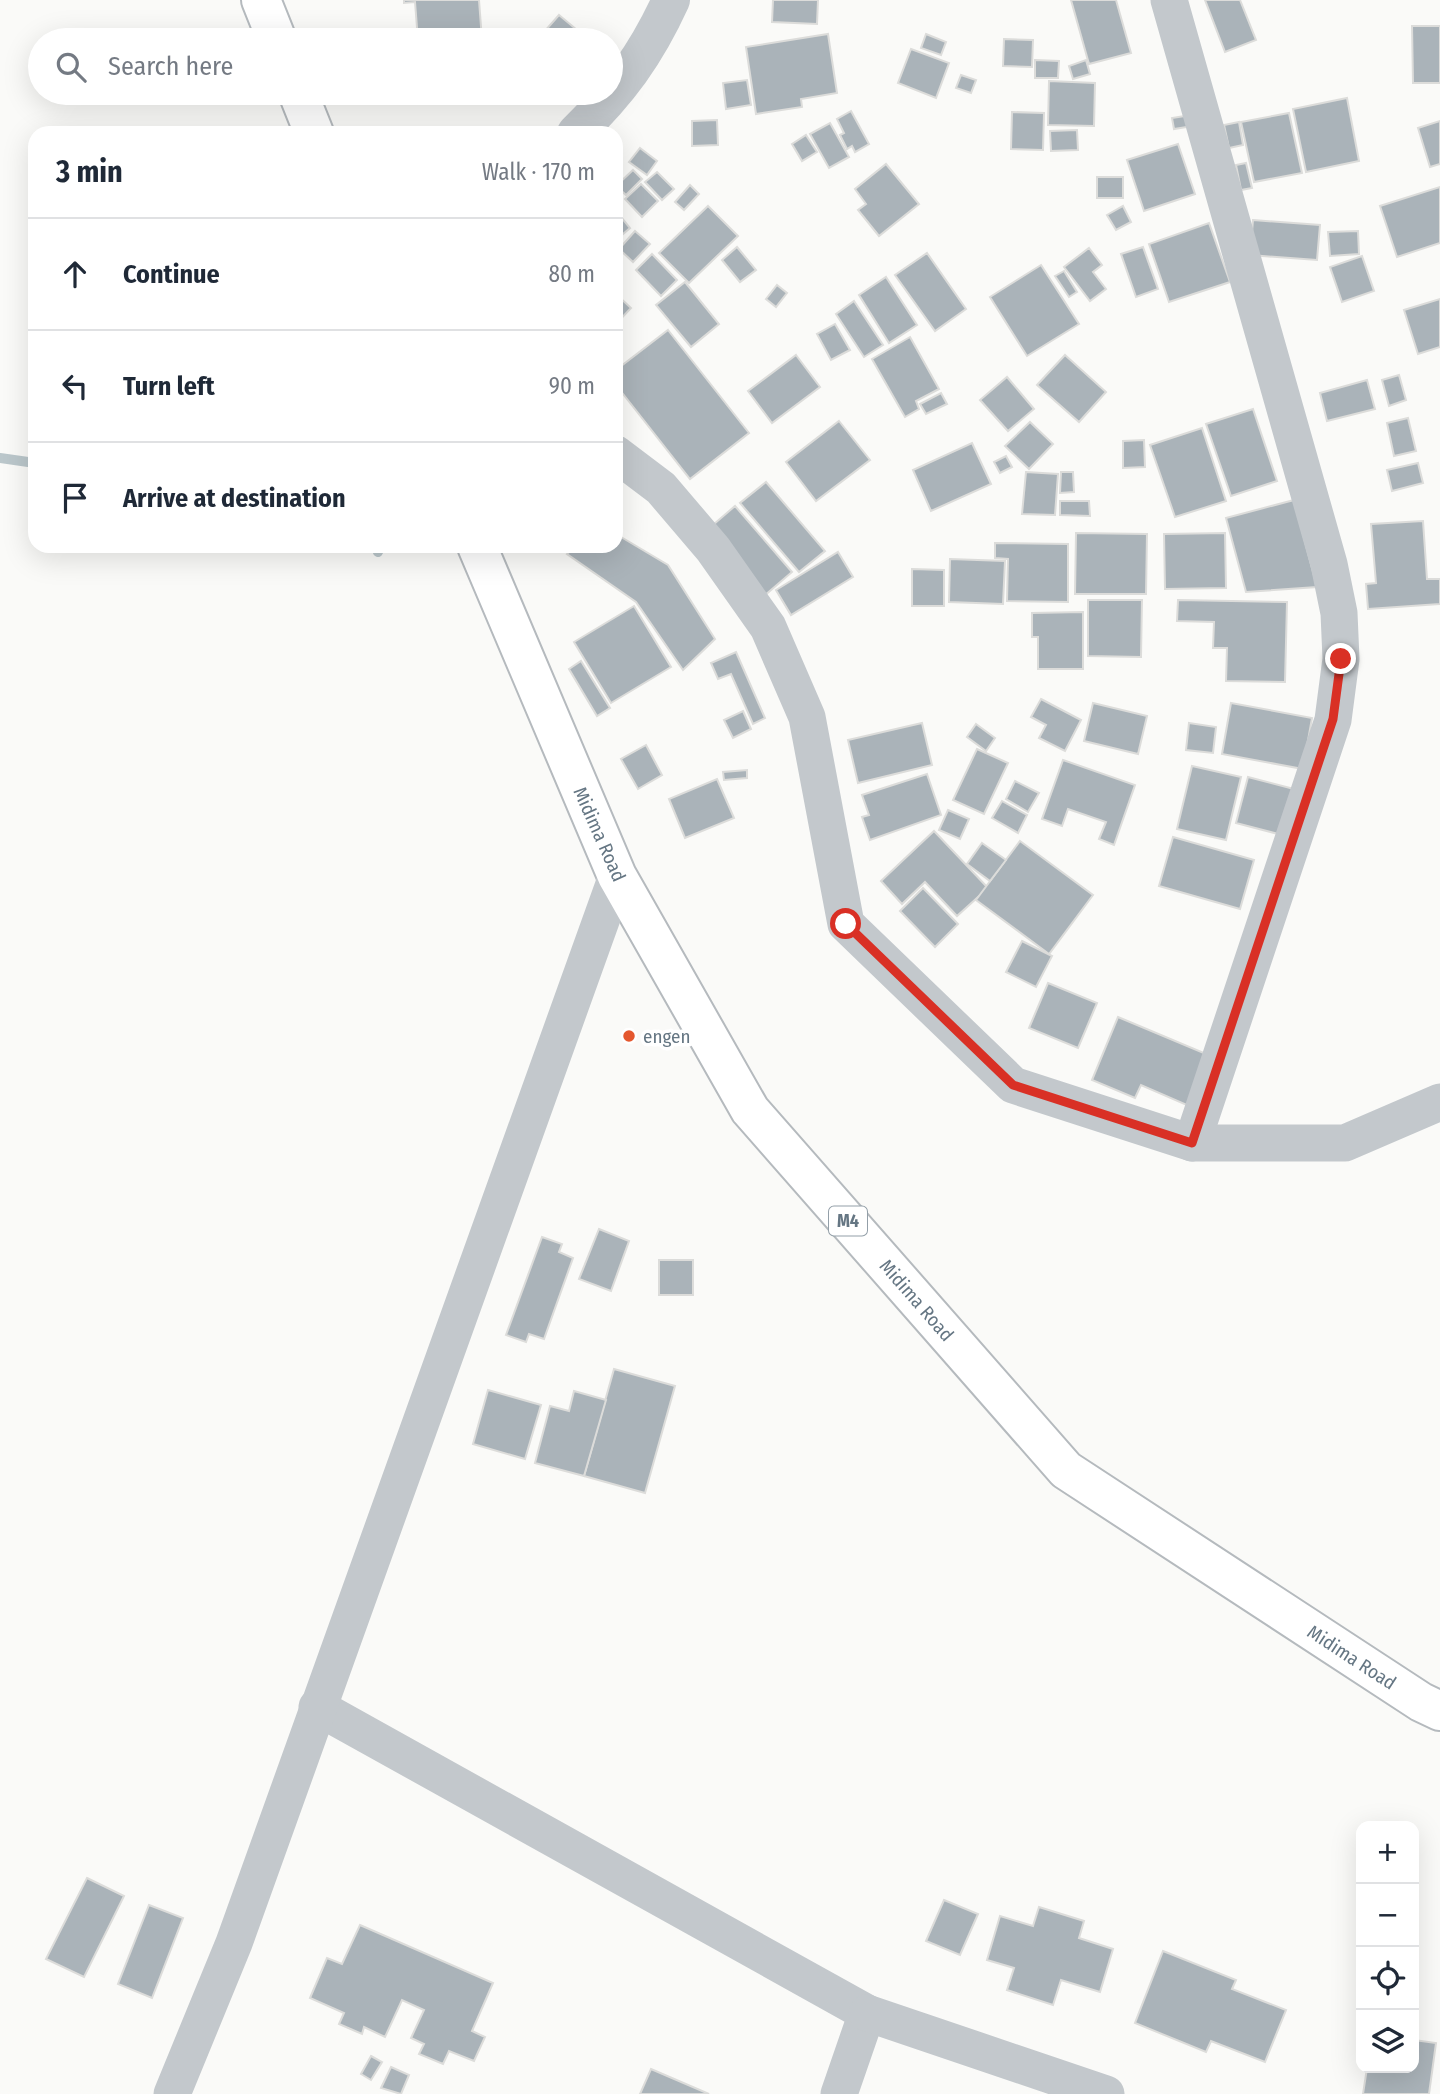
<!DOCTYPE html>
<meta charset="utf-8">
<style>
body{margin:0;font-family:"Fira Sans Condensed",sans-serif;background:#f2f2f3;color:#1f2937}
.controls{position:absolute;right:21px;bottom:21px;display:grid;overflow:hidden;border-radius:14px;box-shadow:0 7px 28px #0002}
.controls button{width:63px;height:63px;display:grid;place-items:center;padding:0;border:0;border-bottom:2px solid #e0e1e3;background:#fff;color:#1f2937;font:35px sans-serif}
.stop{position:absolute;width:21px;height:21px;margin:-16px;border:5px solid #d93025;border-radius:50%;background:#fff}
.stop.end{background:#d93025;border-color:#fff;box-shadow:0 2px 7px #0008}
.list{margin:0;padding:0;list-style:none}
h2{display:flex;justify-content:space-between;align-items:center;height:91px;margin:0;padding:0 28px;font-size:30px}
h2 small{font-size:23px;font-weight:400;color:#747a83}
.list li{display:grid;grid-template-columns:46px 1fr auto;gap:21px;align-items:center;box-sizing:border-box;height:112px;padding:0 28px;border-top:2px solid #e0e1e3}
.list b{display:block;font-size:26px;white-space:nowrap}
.list em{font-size:23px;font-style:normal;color:#747a83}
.icon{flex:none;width:38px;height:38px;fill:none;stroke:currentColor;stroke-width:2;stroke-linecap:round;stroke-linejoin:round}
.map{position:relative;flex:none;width:1440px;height:2094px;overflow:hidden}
.search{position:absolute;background:#fff;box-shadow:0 7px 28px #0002;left:28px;top:28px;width:595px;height:77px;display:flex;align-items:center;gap:18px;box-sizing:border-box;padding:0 24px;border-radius:38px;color:#747a83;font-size:26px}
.panel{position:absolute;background:#fff;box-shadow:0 7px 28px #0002;left:28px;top:126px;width:595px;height:427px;border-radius:21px}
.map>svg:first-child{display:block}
</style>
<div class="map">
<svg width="1440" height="2094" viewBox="0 0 1440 2094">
<rect width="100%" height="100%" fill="#fafaf8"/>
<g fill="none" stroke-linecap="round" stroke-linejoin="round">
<g stroke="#bbc7cb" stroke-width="10">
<path d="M0,458L35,463"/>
<path d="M375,546L378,552"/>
</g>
</g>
<g fill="#aab3b9" stroke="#dcdcda" stroke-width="2">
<path d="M404,0H479L482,40H418L415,2L404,3Z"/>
<path d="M773,0H818L817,24L772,22Z"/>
<path d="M1071,0H1116L1131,53L1089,64Z"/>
<path d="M1205,0H1240L1256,40L1225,52Z"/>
<path d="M559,15L583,35L578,40H537Z"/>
<path d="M1412,26H1440V83H1413Z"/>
<path d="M828,34L837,93L801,99L802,107L756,114L746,47Z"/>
<path d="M926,34L946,42L941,55L921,48Z"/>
<path d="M1004,39L1033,40L1032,67L1003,66Z"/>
<path d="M911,49L949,63L936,98L898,83Z"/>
<path d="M1035,60L1059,61L1058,78H1035Z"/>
<path d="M1086,60L1090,74L1073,79L1069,66Z"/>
<path d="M961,75L976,80L971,93L956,88Z"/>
<path d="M747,80L751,105L726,109L723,83Z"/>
<path d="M1049,81L1095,83L1094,126L1048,125Z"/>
<path d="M1347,98L1359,161L1306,172L1293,109Z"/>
<path d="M851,111L869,144L855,152L852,146L847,149L840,135L844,133L837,119Z"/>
<path d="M1012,112L1044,113L1043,150L1011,149Z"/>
<path d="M1289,113L1302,173L1254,182L1241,122Z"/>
<path d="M1191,115L1193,126L1174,129L1172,118Z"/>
<path d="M717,120L718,145L692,146V121Z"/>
<path d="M1440,121V164L1430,167L1418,128Z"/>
<path d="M1239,122L1243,145L1229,148L1224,125Z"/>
<path d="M830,123L849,157L829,168L810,134Z"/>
<path d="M1077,130L1078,150L1051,151L1050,131Z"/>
<path d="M806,135L817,152L802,161L792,144Z"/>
<path d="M1178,144L1195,194L1144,211L1127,160Z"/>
<path d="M640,148L657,161L647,175L629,162Z"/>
<path d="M1246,163L1252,188L1241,190L1236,165Z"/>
<path d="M886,164L919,204L879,236L858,210L866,204L855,189Z"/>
<path d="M633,170L642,179L626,195L616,186Z"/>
<path d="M657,172L674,189L662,200L645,182Z"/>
<rect x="1097" y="177" width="26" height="21"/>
<path d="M641,184L658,201L642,217L625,199Z"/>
<path d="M690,185L699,194L684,210L675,202Z"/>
<path d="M1440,187V243L1397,257L1380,206Z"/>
<path d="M708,206L738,236L689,283L659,253Z"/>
<path d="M1123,206L1131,222L1116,230L1107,215Z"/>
<path d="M617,212L630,228L616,240V213Z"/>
<path d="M1253,220L1320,225L1317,260L1250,255Z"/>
<path d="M1209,223L1230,282L1169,302L1149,244Z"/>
<path d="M635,231L650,244L633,262L619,249Z"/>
<path d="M1358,231L1359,254L1330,256L1328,232Z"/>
<path d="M737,247L756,270L740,282L722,260Z"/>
<path d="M1143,247L1158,289L1136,297L1121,254Z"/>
<path d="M1089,248L1102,265L1093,272L1106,289L1090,301L1064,267Z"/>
<path d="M927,253L966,309L935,331L895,275Z"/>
<path d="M652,254L677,280L661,296L636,270Z"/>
<path d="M1362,256L1374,291L1342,302L1330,267Z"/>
<path d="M1041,265L1079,324L1027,356L990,297Z"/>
<path d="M1064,271L1077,292L1069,297L1055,276Z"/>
<path d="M886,277L917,325L889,343L859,295Z"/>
<path d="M685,282L719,324L691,347L656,305Z"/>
<path d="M777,285L787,293L776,307L766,299Z"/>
<path d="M616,294L631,308L616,324Z"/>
<path d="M1440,299V347L1418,354L1404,310Z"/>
<path d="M854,301L883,345L864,357L836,314Z"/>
<path d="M835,324L850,350L831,360L817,334Z"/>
<path d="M668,330L749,433L690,479L616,385V370Z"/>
<path d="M910,337L939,389L916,401L919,409L905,417L872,359Z"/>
<path d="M796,355L820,387L772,423L748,391Z"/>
<path d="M1065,355L1106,392L1079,422L1037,385Z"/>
<path d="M1399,375L1406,400L1389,406L1382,380Z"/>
<path d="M1007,377L1034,409L1008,431L980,400Z"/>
<path d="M1367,380L1375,409L1327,421L1320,393Z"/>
<path d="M941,393L947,404L926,414L920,404Z"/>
<path d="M1253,409L1277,481L1231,496L1206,424Z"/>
<path d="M1408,418L1416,451L1394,456L1387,423Z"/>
<path d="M839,421L870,460L816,501L786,462Z"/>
<path d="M1030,422L1053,444L1029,469L1005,446Z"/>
<path d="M1202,428L1226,501L1175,517L1150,445Z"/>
<path d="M1144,440L1145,467L1123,468V441Z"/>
<path d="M972,443L991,484L931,511L913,470Z"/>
<path d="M1006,456L1012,467L1000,473L994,462Z"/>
<path d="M1418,463L1423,483L1392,491L1387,470Z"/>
<path d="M1026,472L1058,474L1055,515L1022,514Z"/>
<path d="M1061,472H1073L1074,492L1060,493Z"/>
<path d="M766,482L825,551L799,572L740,503Z"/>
<path d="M1294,500L1317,587L1246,592L1226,518Z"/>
<path d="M1060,501H1089L1090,516L1060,515Z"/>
<path d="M735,506L792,572L764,596L707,530Z"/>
<path d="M1423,521L1427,579H1440V604L1368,609L1366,584L1376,583L1371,524Z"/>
<path d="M1076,533L1147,534L1146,594H1075Z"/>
<path d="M1225,533L1226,588L1165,589L1164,534Z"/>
<path d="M616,534L668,565L715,639L683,670L636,602L567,554L575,546H616Z"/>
<path d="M995,543L1068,544V602L1007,601L1008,559L995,558Z"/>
<path d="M838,552L853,577L791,615L776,590Z"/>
<path d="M950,559L1005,561L1003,604L949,602Z"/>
<path d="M912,569L944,570V606H912Z"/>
<path d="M1088,600H1142L1141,657L1088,656Z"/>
<path d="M1178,600L1287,602L1285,682L1226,681L1227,648H1213L1214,622L1177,621Z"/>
<path d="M634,606L671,667L611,703L574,642Z"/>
<path d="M1083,612V669H1038V637H1032V613Z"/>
<path d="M736,652L765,718L753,724L731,674L718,679L711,663Z"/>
<path d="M581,661L610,708L597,716L569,669Z"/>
<path d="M1041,699L1081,720L1065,751L1039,738L1046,725L1031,717Z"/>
<path d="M1093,703L1147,716L1138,754L1084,741Z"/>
<path d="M1231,703L1312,718L1303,769L1222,754Z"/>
<path d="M743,711L751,729L733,738L724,720Z"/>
<path d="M922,723L932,765L858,783L848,740Z"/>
<path d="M1189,723L1216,727L1213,753L1186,750Z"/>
<path d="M976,724L995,738L986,751L967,737Z"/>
<path d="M646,745L662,775L638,789L621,759Z"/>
<path d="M977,749L1008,763L984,814L953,800Z"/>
<path d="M1063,760L1135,785L1114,845L1099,839L1106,822L1068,809L1062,826L1042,819Z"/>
<path d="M1192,766L1241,777L1226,840L1177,829Z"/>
<path d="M747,770V778L724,780L723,772Z"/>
<path d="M927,774L941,815L870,840L862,817L869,815L862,795Z"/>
<path d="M1248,777L1294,789L1282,835L1236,823Z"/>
<path d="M717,779L734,818L685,838L669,799Z"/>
<path d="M1015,781L1039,793L1028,812L1006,799Z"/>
<path d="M1002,801L1027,815L1018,833L992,818Z"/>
<path d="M948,810L969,819L960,839L939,830Z"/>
<path d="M934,831L988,888L957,916L925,882L902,904L881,881Z"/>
<path d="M1173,837L1254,860L1240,909L1159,886Z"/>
<path d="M1020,841L1093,895L1049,954L976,900Z"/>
<path d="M982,843L1006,860L990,881L967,864Z"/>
<path d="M923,888L958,924L935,947L900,911Z"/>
<path d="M1022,941L1052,956L1036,987L1006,972Z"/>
<path d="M1048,983L1097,1003L1078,1048L1029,1028Z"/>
<path d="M1118,1017L1211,1056L1189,1106L1141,1085L1135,1098L1092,1080Z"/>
<path d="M599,1229L629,1241L611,1291L579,1279Z"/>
<path d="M542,1237L562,1244L559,1252L573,1258L544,1339L529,1334L526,1342L506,1335Z"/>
<rect x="659" y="1260" width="34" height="35"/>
<path d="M614,1369L675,1386L645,1493L584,1476Z"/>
<path d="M488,1390L541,1405L525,1459L473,1444Z"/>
<path d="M574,1391L606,1400L584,1476L535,1463L550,1406L569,1411Z"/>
<path d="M87,1878L124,1896L84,1977L46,1959Z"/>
<path d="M944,1900L978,1914L960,1955L926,1941Z"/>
<path d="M149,1905L183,1918L152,1998L118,1984Z"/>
<path d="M1039,1907L1084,1921L1079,1938L1113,1949L1100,1992L1061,1980L1053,2005L1007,1990L1014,1968L987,1960L1000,1916L1033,1926Z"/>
<path d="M360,1925L493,1983L472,2031L485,2037L474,2061L449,2051L443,2064L419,2054L424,2044L411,2038L424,2010L402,2000L385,2037L364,2027L362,2034L339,2024L344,2013L310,1998L327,1958L342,1964Z"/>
<path d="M1163,1951L1236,1980L1232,1989L1286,2010L1265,2062L1211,2041L1206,2052L1135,2023Z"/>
<path d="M1414,2040L1436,2043L1429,2094H1363L1367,2068H1414Z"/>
<path d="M371,2056L382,2062L371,2080L361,2074Z"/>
<path d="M391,2067L409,2075L401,2094L381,2088Z"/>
<path d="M651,2069L709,2094H640Z"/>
</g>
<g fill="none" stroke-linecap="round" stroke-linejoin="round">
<g stroke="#b5babe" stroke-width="42">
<g id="primary">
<path d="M261,0L277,40"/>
<path d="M298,93L314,133"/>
<path d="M477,546L617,876L750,1110L1066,1470L1421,1702L1440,1711"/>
</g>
</g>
<g stroke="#c3c8cc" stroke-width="37">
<path d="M1169,0L1329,564L1339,613L1341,659L1333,720L1192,1143"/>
<path d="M616,454L661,488L713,549L768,627L807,717L846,924L1013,1085L1192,1143H1345L1440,1102"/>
<path d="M317,1707L867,2013L839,2094"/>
<path d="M867,2013L1106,2094"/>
<path d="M172,2094L234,1943L617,876"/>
</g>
<path stroke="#c3c8cc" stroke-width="38" d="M576,133C619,91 646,55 671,0"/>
<use href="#primary" stroke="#fff" stroke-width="38"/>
</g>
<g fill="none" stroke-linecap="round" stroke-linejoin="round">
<path stroke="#d93025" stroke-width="9" d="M846,924L1013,1085L1192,1143L1333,719L1341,659"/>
</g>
<circle fill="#e4572e" stroke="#fff" stroke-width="2.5" cx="629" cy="1036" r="7"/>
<g text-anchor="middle" stroke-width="7" stroke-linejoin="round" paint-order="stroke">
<rect fill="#fff" stroke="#939fa8" stroke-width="2" x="829" y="1206.5" width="38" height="29" rx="5"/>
<g font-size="18" font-weight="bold" fill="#657683">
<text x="848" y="1227">M4</text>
</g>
<g font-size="19" fill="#657683" stroke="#fff">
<text transform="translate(600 834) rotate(66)" y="7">Midima Road</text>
<text transform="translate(917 1300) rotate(49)" y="7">Midima Road</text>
<text transform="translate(1352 1657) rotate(33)" y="7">Midima Road</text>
</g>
<g font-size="19" fill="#657683" stroke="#fff" text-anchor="start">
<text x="643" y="1043">engen</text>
</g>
</g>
</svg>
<div class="controls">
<button>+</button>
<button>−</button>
<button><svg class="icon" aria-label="locate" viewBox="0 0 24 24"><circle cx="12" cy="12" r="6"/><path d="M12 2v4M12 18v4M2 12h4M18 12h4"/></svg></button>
<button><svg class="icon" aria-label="layers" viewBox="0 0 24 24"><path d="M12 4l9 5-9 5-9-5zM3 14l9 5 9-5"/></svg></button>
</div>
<div class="stop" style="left:846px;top:924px"></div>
<div class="stop end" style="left:1341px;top:659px"></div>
<div class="search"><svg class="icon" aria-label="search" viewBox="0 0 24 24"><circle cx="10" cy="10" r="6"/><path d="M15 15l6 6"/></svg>Search here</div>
<section class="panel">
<h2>3 min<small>Walk · 170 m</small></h2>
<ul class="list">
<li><svg class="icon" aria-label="ahead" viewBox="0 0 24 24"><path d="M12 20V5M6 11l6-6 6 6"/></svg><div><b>Continue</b></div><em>80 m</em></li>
<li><svg class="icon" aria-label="left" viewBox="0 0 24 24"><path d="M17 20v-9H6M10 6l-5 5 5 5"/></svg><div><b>Turn left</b></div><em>90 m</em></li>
<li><svg class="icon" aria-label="arrive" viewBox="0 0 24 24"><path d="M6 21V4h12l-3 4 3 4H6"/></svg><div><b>Arrive at destination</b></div></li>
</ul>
</section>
</div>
